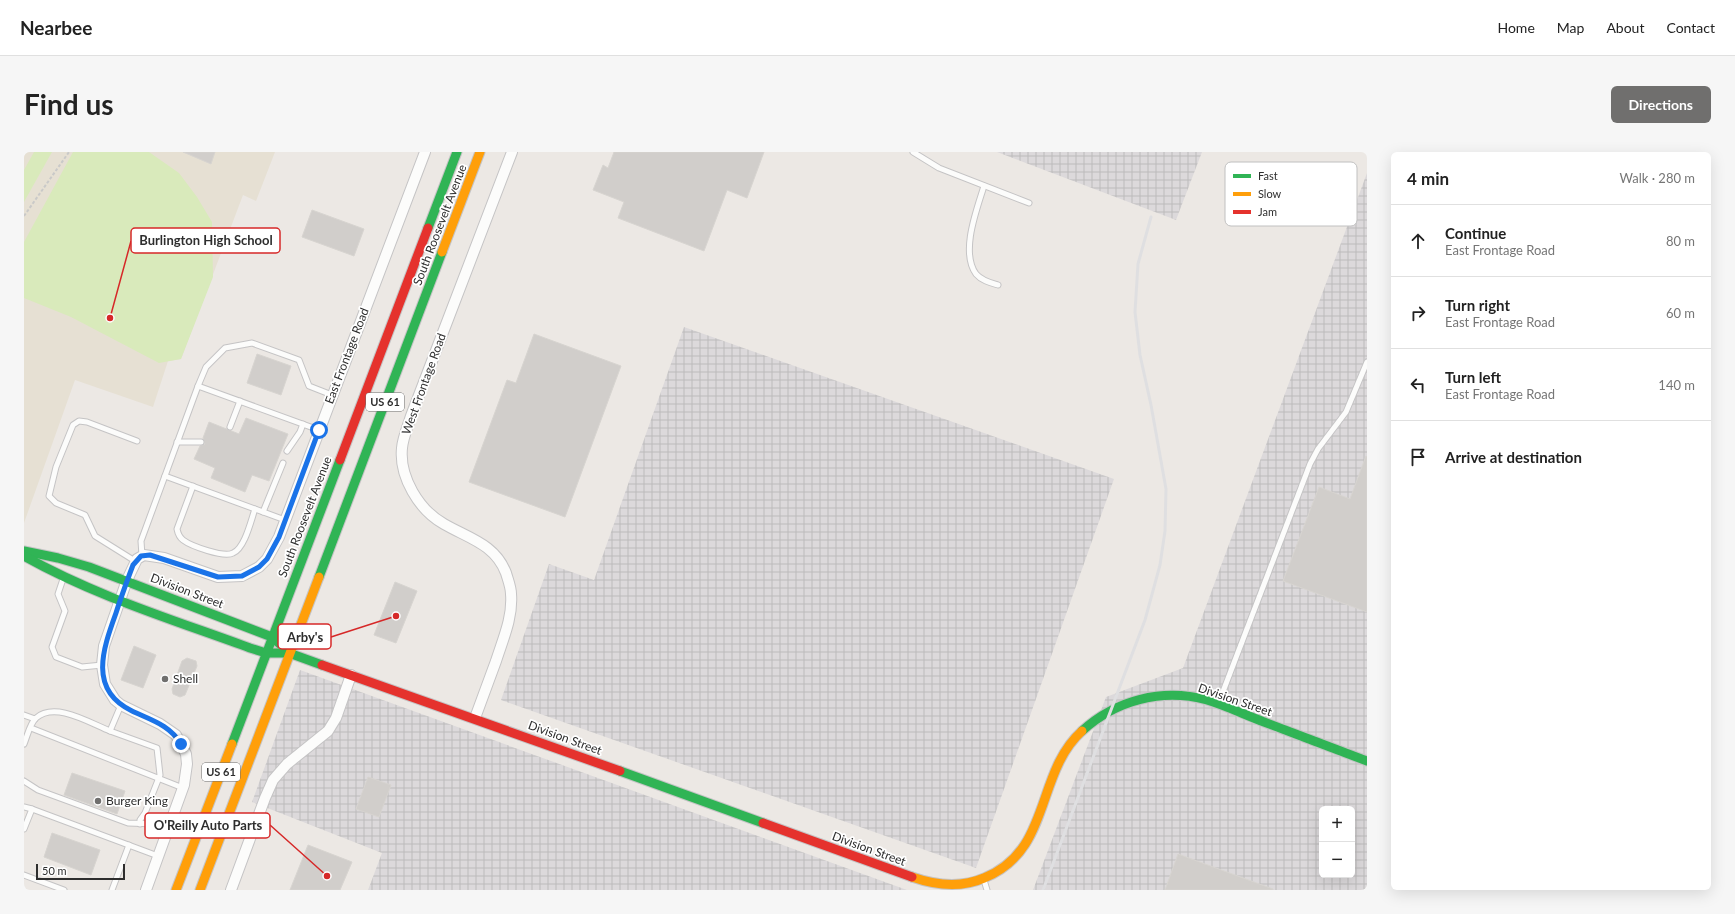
<!DOCTYPE html>
<meta charset="utf-8">
<style>
body{margin:0;font-family:Lato,sans-serif;background:#f6f6f6;color:#222}
.controls{position:absolute;right:12px;bottom:12px;display:grid;overflow:hidden;border-radius:6px;box-shadow:0 4px 16px #0002}
.controls button{width:36px;height:36px;display:grid;place-items:center;padding:0;border:0;border-bottom:1px solid #e0e0e0;background:#fff;color:#222;font:20px sans-serif}
.scale{position:absolute;left:12px;bottom:10px;width:89px;box-sizing:border-box;padding-left:4px;border:2px solid #2e2e2e;border-top:0;font-size:11px;line-height:14px;white-space:nowrap;color:#2e2e2e;-webkit-text-stroke:3px #fff;paint-order:stroke}
.stop{position:absolute;width:12px;height:12px;margin:-9px;border:3px solid #1a73e8;border-radius:50%;background:#fff}
.stop.end{background:#1a73e8;border-color:#fff;box-shadow:0 1px 4px #0008}
.list{margin:0;padding:0;list-style:none}
h2{display:flex;justify-content:space-between;align-items:center;height:52px;margin:0;padding:0 16px;font-size:17px}
h2 small{font-size:13px;font-weight:400;color:#767676}
.list li{display:grid;grid-template-columns:26px 1fr auto;gap:12px;align-items:center;box-sizing:border-box;height:72px;padding:0 16px;border-top:1px solid #e0e0e0}
.list b{display:block;font-size:15px;white-space:nowrap}
.list p{margin:0;font-size:13px;white-space:nowrap;color:#767676}
.list em{font-size:13px;font-style:normal;color:#767676}
.icon{flex:none;width:22px;height:22px;fill:none;stroke:currentColor;stroke-width:2;stroke-linecap:round;stroke-linejoin:round}
.map{position:relative;flex:none;width:1343px;height:738px;overflow:hidden;border-radius:6px}
header{display:flex;align-items:center;gap:24px;box-sizing:border-box;height:56px;padding:0 20px;background:#fff;border-bottom:1px solid #e0e0e0}
header strong{font-size:19px}
nav{display:flex;gap:22px;margin-inline-start:auto;font-size:14px}
.intro{display:flex;align-items:center;justify-content:space-between;box-sizing:border-box;height:96px;padding:0 24px}
h1{margin:0;font-size:28px}
.button{padding:10px 18px;border-radius:6px;background:#706f6e;color:#fff;font-size:14px;font-weight:700}
main{display:flex;gap:24px;padding:0 24px}
aside{flex:1;background:#fff;border-radius:6px;box-shadow:0 4px 16px #0002}
.map>svg:first-child{display:block}
</style>
<header>
<strong>Nearbee</strong>
<nav><a>Home</a><a>Map</a><a>About</a><a>Contact</a></nav>
</header>
<div class="intro"><h1>Find us</h1><a class="button">Directions</a></div>
<main>
<div class="map">
<svg width="1343" height="738" viewBox="0 0 1343 738">
<defs>
<pattern id="industrial-grid" width="8" height="8" patternUnits="userSpaceOnUse"><rect width="8" height="8" fill="#dcd9db"/><path d="M0 4h8M4 0v8" fill="none" stroke="#bdbbbc"/></pattern>
</defs>
<rect width="100%" height="100%" fill="#ece8e4"/>
<g fill="url(#industrial-grid)" fill-rule="evenodd">
<path d="M973,0H1178L1152,68Z"/>
<path d="M1343,21V738H1009L1082,545L1159,516ZM1298,657H1328V723H1298Z"/>
<path d="M660,175L1090,327L952,716L477,548L525,412L570,428Z"/>
<path d="M276,518L883,738H344L358,701L228,650Z"/>
</g>
<path fill="#e6e0d3" d="M0,0H251L232,49L219,43L157,207L144,209L129,255L51,228L0,371Z"/>
<g fill="#d9eabb">
<path d="M10,0H28L0,50V18Z"/>
<path d="M49,0H125L155,21L173,45L188,70L189,125L157,207L135,211L47,165L0,146V90Z"/>
</g>
<g fill="#d1cecb" stroke="#d7d4d0">
<path d="M159,0H191L187,12Z"/>
<path d="M590,0H740L723,46L703,38L680,99L594,66L600,50L569,38L579,13L584,16Z"/>
<path d="M288,58L340,77L330,104L278,85Z"/>
<path d="M510,182L597,214L541,365L445,330L483,228L492,231Z"/>
<path d="M233,202L267,214L257,243L223,231Z"/>
<path d="M222,266L264,282L245,329L228,323L221,340L187,326L191,316L170,307L176,294L181,292L179,286L185,270L215,282Z"/>
<path d="M1342,304L1343,305V460L1259,429L1295,335L1326,347Z"/>
<path d="M371,430L393,439L372,491L350,483Z"/>
<path d="M110,494L132,503L119,536L97,528Z"/>
<path d="M163,506L172,509L173,514L161,543L156,545L149,542L148,537L158,509Z"/>
<path d="M48,621L101,639L93,662L40,643Z"/>
<path d="M344,625L367,633L355,665L332,657Z"/>
<path d="M28,681L76,698L67,723L20,705Z"/>
<path d="M284,693L328,710L316,738H266Z"/>
<path d="M1154,702L1249,737V738H1141Z"/>
</g>
<g fill="none" stroke-linecap="round" stroke-linejoin="round">
<g stroke="#c5c4c5" stroke-width="7">
<g id="lane">
<path d="M889,0L915,16L1005,51"/>
<path d="M960,34C953,57 936,100 952,122C958,129 967,131 974,133"/>
<path d="M174,234L182,215L201,196L228,191L275,208L285,234L308,243"/>
<path d="M206,275L216,249"/>
<path d="M153,290H177"/>
<path d="M263,299L276,280L279,272"/>
<path d="M141,324L261,368"/>
<path d="M169,334L153,377C154,382 155,385 159,388C167,394 200,406 209,401C221,396 227,368 231,357"/>
<path d="M239,360L259,311"/>
<path d="M118,404L117,389L174,234L295,278"/>
<path d="M111,409L71,384L61,363L32,351L25,344L32,315L49,273L55,269L63,270L113,289"/>
<path d="M39,427L34,442L41,459L28,495L32,505L58,515L78,513"/>
<path d="M1195,550L1286,312L1294,297L1322,260L1343,210"/>
<path d="M0,563L11,567"/>
<path d="M7,576L159,636"/>
<path d="M86,579L133,596L136,623L121,661L116,668V672"/>
<path d="M0,592C3,585 6,571 12,566C31,549 66,571 86,579L97,553"/>
<path d="M0,629L14,638L104,671L132,672L144,678"/>
<path d="M0,655L8,657"/>
<path d="M0,677L8,657L134,704"/>
<path d="M0,723L40,738"/>
<path d="M960,728L963,738"/>
<path d="M88,738L105,693"/>
</g>
</g>
<g stroke="#c5c4c5" stroke-width="12">
<g id="street">
<path d="M451,566C458,547 465,528 472,509C479,487 489,465 487,442C487,435 484,428 482,421C471,392 444,386 420,372C395,358 375,325 378,296C379,285 384,274 387,264L488,0"/>
<path d="M122,738L160,633L163,612L162,602L152,583L136,572L97,553L91,548L81,532L78,513L80,494L103,428L113,407L120,403L140,406L194,425L218,424L235,415L243,407L255,385L401,0"/>
<path d="M207,738L241,646L249,628L263,612L304,579L312,566L327,523"/>
</g>
</g>
<g stroke="#c5c4c5" stroke-width="11">
<g id="fast">
<path d="M404,76L433,0"/>
<path d="M0,399L34,406L65,415L248,485L256,492"/>
<path d="M0,404C71,444 150,468 226,496L242,501H265L298,513"/>
<path d="M295,425L418,100"/>
<path d="M1058,579C1092,548 1138,536 1183,548C1203,554 1221,563 1240,570C1274,583 1309,596 1343,609"/>
<path d="M208,592L316,308"/>
<path d="M596,619L739,671"/>
</g>
</g>
<g stroke="#c5c4c5" stroke-width="11">
<g id="slow">
<path d="M418,100L456,0"/>
<path d="M888,725C911,733 937,736 960,726C1028,699 1011,621 1058,579"/>
<path d="M152,738L208,592"/>
<path d="M176,738L295,425"/>
</g>
</g>
<g stroke="#c5c4c5" stroke-width="11">
<g id="jam">
<path d="M316,308L404,76"/>
<path d="M298,513L596,619"/>
<path d="M739,671L888,725"/>
</g>
</g>
<path stroke="#c9c9c8" stroke-width="2" stroke-dasharray="3 2" stroke-linecap="butt" d="M0,64L45,0"/>
<use href="#lane" stroke="#fcfcfb" stroke-width="5"/>
<use href="#street" stroke="#fcfcfb" stroke-width="10"/>
<use href="#fast" stroke="#30b455" stroke-width="9"/>
<use href="#slow" stroke="#ff9f0a" stroke-width="9"/>
<use href="#jam" stroke="#e5322d" stroke-width="9"/>
<path stroke="#dfdfe1" stroke-width="3" d="M1019,738L1121,468L1136,413L1141,379L1142,337L1127,253L1116,203L1111,160L1114,112L1127,65"/>
</g>
<g fill="none" stroke-linecap="round" stroke-linejoin="round">
<path stroke="#1a73e8" stroke-width="5" d="M157,592C146,573 127,568 108,559C64,538 79,497 92,461C97,445 103,429 109,413L117,404L126,403L194,425L218,424L235,415L243,407L255,385L295,278"/>
</g>
<g fill="#706f6e" stroke="#fff" stroke-width="1.5">
<circle cx="141" cy="527" r="4"/>
<circle cx="74" cy="649" r="4"/>
</g>
<g text-anchor="middle" stroke-width="3.5" stroke-linejoin="round" paint-order="stroke">
<g fill="#fff" stroke="#6d6d6d" stroke-width="1">
<rect x="342" y="241" width="38" height="18" rx="3"/>
<rect x="178" y="611" width="38" height="18" rx="3"/>
</g>
<g font-size="11" font-weight="bold" fill="#2e2e2e">
<text x="361" y="254">US 61</text>
<text x="197" y="624">US 61</text>
</g>
<g font-size="12" fill="#2e2e2e" stroke="#fff">
<text transform="translate(416 73) rotate(-69)" y="4">South Roosevelt Avenue</text>
<text transform="translate(323 204) rotate(-69)" y="4">East Frontage Road</text>
<text transform="translate(400 232) rotate(-70)" y="4">West Frontage Road</text>
<text transform="translate(281 365) rotate(-69)" y="4">South Roosevelt Avenue</text>
<text transform="translate(163 439) rotate(21)" y="4">Division Street</text>
<text transform="translate(1211 548) rotate(19)" y="4">Division Street</text>
<text transform="translate(541 586) rotate(20)" y="4">Division Street</text>
<text transform="translate(845 697) rotate(20)" y="4">Division Street</text>
</g>
<g font-size="12" fill="#2e2e2e" stroke="#fff" text-anchor="start">
<text x="149" y="531">Shell</text>
<text x="82" y="653">Burger King</text>
</g>
</g>
<rect x="1201" y="10" width="132" height="64" rx="6" fill="#fff" stroke="#c0c0c0" stroke-width="1"/>
<rect x="1209" y="22" width="18" height="4" fill="#30b455"/>
<rect x="1209" y="40" width="18" height="4" fill="#ff9f0a"/>
<rect x="1209" y="58" width="18" height="4" fill="#e5322d"/>
<g font-size="11" fill="#2e2e2e">
<text x="1234" y="28">Fast</text>
<text x="1234" y="46">Slow</text>
<text x="1234" y="64">Jam</text>
</g>
<path fill="none" stroke="#d62828" stroke-width="1.5" d="M86 166L107 89M372 464L307 485M303 724L246 673"/>
<g fill="#d62828" stroke="#fff" stroke-width="1.5">
<circle cx="86" cy="166" r="4"/>
<circle cx="372" cy="464" r="4"/>
<circle cx="303" cy="724" r="4"/>
</g>
<g fill="#fff" stroke="#d62828" stroke-width="1.5">
<rect x="107" y="76" width="149" height="25" rx="4"/>
<rect x="254" y="472" width="53" height="25" rx="4"/>
<rect x="121" y="661" width="125" height="25" rx="4"/>
</g>
<g font-size="13" text-anchor="middle" font-weight="bold" fill="#2e2e2e">
<text x="182" y="93">Burlington High School</text>
<text x="281" y="490">Arby's</text>
<text x="184" y="678">O'Reilly Auto Parts</text>
</g>
</svg>
<div class="controls">
<button>+</button>
<button>−</button>
</div>
<div class="scale">50 m</div>
<div class="stop" style="left:295px;top:278px"></div>
<div class="stop end" style="left:157px;top:592px"></div>
</div>
<aside>
<h2>4 min<small>Walk · 280 m</small></h2>
<ul class="list">
<li><svg class="icon" aria-label="ahead" viewBox="0 0 24 24"><path d="M12 20V5M6 11l6-6 6 6"/></svg><div><b>Continue</b><p>East Frontage Road</p></div><em>80 m</em></li>
<li><svg class="icon" aria-label="right" viewBox="0 0 24 24"><path d="M7 20v-9h11M14 6l5 5-5 5"/></svg><div><b>Turn right</b><p>East Frontage Road</p></div><em>60 m</em></li>
<li><svg class="icon" aria-label="left" viewBox="0 0 24 24"><path d="M17 20v-9H6M10 6l-5 5 5 5"/></svg><div><b>Turn left</b><p>East Frontage Road</p></div><em>140 m</em></li>
<li><svg class="icon" aria-label="arrive" viewBox="0 0 24 24"><path d="M6 21V4h12l-3 4 3 4H6"/></svg><div><b>Arrive at destination</b></div></li>
</ul>
</aside>
</main>
